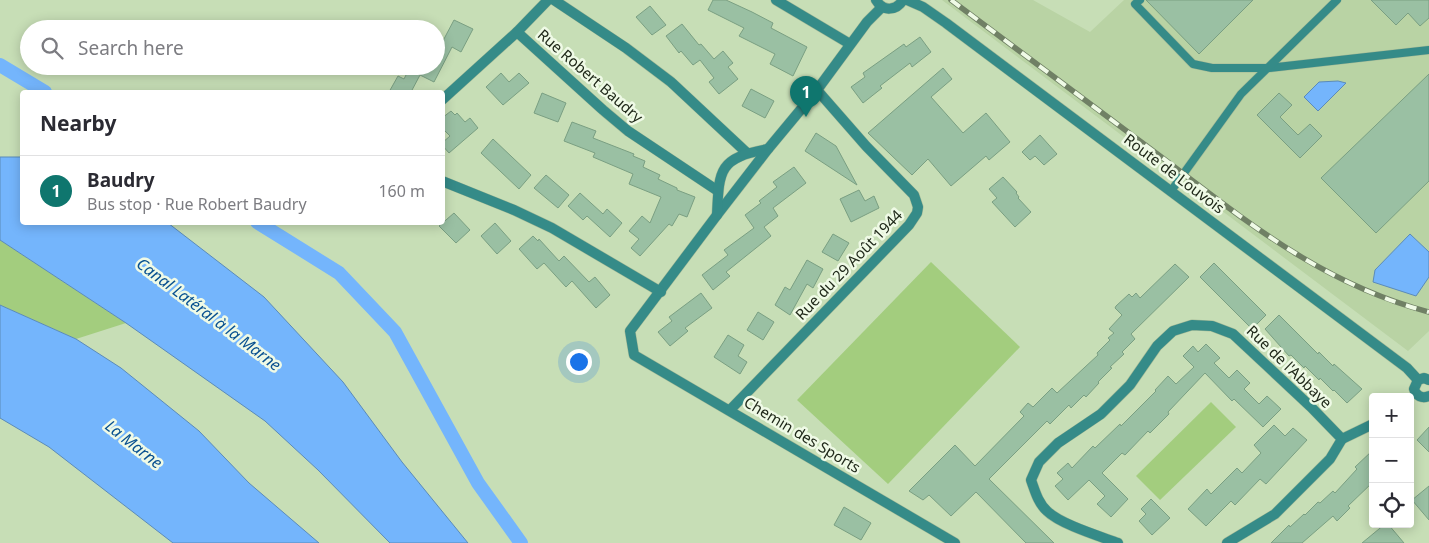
<!DOCTYPE html>
<meta charset="utf-8">
<style>
body{margin:0;font-family:"Noto Sans",sans-serif;background:#f7f7f7;color:#2b2b33}
.controls{position:absolute;right:15px;bottom:15px;display:grid;overflow:hidden;border-radius:5px;box-shadow:0 2px 12px #0003}
.controls button{width:45px;height:45px;display:grid;place-items:center;padding:0;border:0;border-bottom:1px solid #e1e1e2;background:#fff;color:#2b2b33;font:25px sans-serif}
.you{position:absolute;left:578px;top:361px;width:18px;height:18px;margin:-12px;border:4px solid #fff;border-radius:50%;background:#1a73e8;box-shadow:0 0 0 8px #1a73e833}
.badge{display:grid;place-items:center;width:32px;height:32px;border-radius:50%;background:#0f766e;color:#fff;font-size:16px;font-weight:700}
.pin{position:absolute;translate:-50% -41px;filter:drop-shadow(0 1px 2px #0008)}
.pin::after{content:'';position:absolute;top:26px;width:18px;height:15px;background:inherit;clip-path:polygon(0 0,100% 0,50% 100%)}
.list{margin:0;padding:0;list-style:none}
h2{display:flex;justify-content:space-between;align-items:center;height:65px;margin:0;padding:0 20px;font-size:21px}
h2 small{font-size:16px;font-weight:400;color:#7c7c81}
.list li{display:grid;grid-template-columns:32px 1fr auto;gap:15px;align-items:center;box-sizing:border-box;height:70px;padding:0 20px;border-top:1px solid #e1e1e2}
.list b{display:block;font-size:19px;white-space:nowrap}
.list p{margin:0;font-size:16px;white-space:nowrap;color:#7c7c81}
.list em{font-size:16px;font-style:normal;color:#7c7c81}
.icon{flex:none;width:28px;height:28px;fill:none;stroke:currentColor;stroke-width:2;stroke-linecap:round;stroke-linejoin:round}
.map{position:relative;flex:none;width:1429px;height:543px;overflow:hidden}
.search{position:absolute;background:#fff;box-shadow:0 2px 12px #0003;left:20px;top:20px;width:425px;height:55px;display:flex;align-items:center;gap:12px;box-sizing:border-box;padding:0 18px;border-radius:28px;color:#7c7c81;font-size:19px}
.panel{position:absolute;background:#fff;box-shadow:0 2px 12px #0003;left:20px;top:90px;width:425px;height:135px;border-radius:5px}
.map>svg:first-child{display:block}
</style>
<div class="map">
<svg width="1429" height="543" viewBox="0 0 1429 543">
<rect width="100%" height="100%" fill="#c7deb6"/>
<path fill="#b9d3a4" d="M942,0H1033L1090,32L1124,0H1429V331L1408,351Z"/>
<g fill="#a3cd7e">
<path d="M0,240L126,323L76,339L0,305Z"/>
<path d="M931,262L1020,347L888,484L797,400Z"/>
<path d="M1211,402L1236,427L1160,500L1136,476Z"/>
</g>
<g fill="#74b5fc" stroke="#5b8bb8">
<path d="M1338,81L1346,83L1318,111L1304,97L1319,82Z"/>
<path d="M0,157H22V222L168,223L264,297L343,382L402,462L468,543H390L318,470L265,421L126,323L0,240Z"/>
<path d="M1410,234L1429,252V277L1416,296L1373,282L1375,270Z"/>
<path d="M0,305L76,339L121,368L199,431L249,483L319,543H173L49,447L0,418Z"/>
</g>
<g fill="none" stroke-linecap="round" stroke-linejoin="round">
<g stroke="#74b5fc" stroke-width="14">
<path d="M0,65L45,92"/>
<path d="M257,222L339,273L395,332L478,483L521,543"/>
</g>
</g>
<g fill="#9ac0a3" stroke="#7a9f82">
<path d="M713,0H726L752,12L773,23L771,28L807,47L793,76L770,64L775,54L739,36L744,28L708,10Z"/>
<path d="M1146,0H1253L1199,54Z"/>
<path d="M1371,0H1429V18L1420,26L1408,13L1396,25Z"/>
<path d="M650,6L666,25L652,35L636,17Z"/>
<path d="M454,20L473,29L461,52L452,47L434,82L420,75L411,92H389L398,76L404,79L409,69L404,66H436V54Z"/>
<path d="M682,24L699,45L701,44L714,59L723,51L733,63L728,67L738,79L719,94L709,82L714,78L700,60L693,65L681,51L679,53L666,36Z"/>
<path d="M920,37L931,52L912,67L910,63L880,86L882,88L863,103L851,87L865,77L863,73L904,44L906,47Z"/>
<path d="M943,68L952,79L931,97L963,133L986,113L1010,142L989,160L986,156L951,186L928,159L912,175L868,133Z"/>
<path d="M501,73L509,82L519,73L529,83L503,105L486,87Z"/>
<path d="M1429,74V181L1376,233L1321,178Z"/>
<path d="M751,89L774,101L765,118L742,106Z"/>
<path d="M542,93L566,103L558,122L534,113Z"/>
<path d="M1279,93L1292,105L1280,117L1298,135L1310,124L1322,136L1300,158L1257,115Z"/>
<path d="M451,111L455,115L457,113L465,122L470,118L478,128L449,153L442,145V143L450,136L442,128V118Z"/>
<path d="M572,122L596,131L593,138L634,154L633,156L645,161L643,167L660,175L658,179L677,188V190L695,197L687,217L679,214L672,226L669,224L640,256L631,248L639,239L629,231L642,216L650,223L661,197L629,184L633,174L593,157L595,153L564,141Z"/>
<path d="M816,133L836,146L857,185L805,151Z"/>
<path d="M1040,135L1057,154L1044,165L1035,156L1030,160L1022,152Z"/>
<path d="M493,139L531,175L519,189L481,153Z"/>
<path d="M794,167L806,183L773,208L778,216L764,227L771,236L726,272L730,276L713,290L702,275L728,255L724,250L754,228L745,215L761,203L759,201L777,187L773,182Z"/>
<path d="M546,175L569,195L558,208L534,188Z"/>
<path d="M1003,177L1017,192L1016,193L1019,197L1018,198L1031,212L1015,227L992,202L997,198L989,189Z"/>
<path d="M859,190L865,201L874,196L879,208L851,222L840,199Z"/>
<path d="M580,193L603,214L607,209L622,223L610,237L587,216L583,220L568,206Z"/>
<path d="M454,213L470,230L456,243L439,226Z"/>
<path d="M495,223L511,241L497,254L481,236Z"/>
<path d="M833,234L849,243L838,261L822,252Z"/>
<path d="M533,236L538,241L539,239L559,261L564,256L589,282L595,277L610,295L596,308L572,281L566,287L544,263L537,269L519,249Z"/>
<path d="M807,260L823,269L813,288L807,284L790,315L775,305L785,287L790,290Z"/>
<path d="M1214,263L1266,315L1252,329L1200,277Z"/>
<path d="M1175,264L1189,277L1131,334L1135,339L1122,352L1124,354L1110,367L1112,368L1098,382L1099,383L1086,397L1084,395L1071,408L1069,405L1050,424L1047,421L989,479L1054,543H1026L976,492L951,516L929,495L923,500L909,491L955,445L975,466L1024,416L1020,412L1028,403L1033,407L1052,388L1057,393L1098,355L1097,353L1110,340L1108,338L1114,333L1109,329L1122,315L1115,308L1116,306L1129,294L1132,297L1136,293L1140,298Z"/>
<path d="M701,293L712,308L685,328L688,331L670,346L658,332L672,321L669,317Z"/>
<path d="M758,312L774,322L763,340L747,330Z"/>
<path d="M1279,315L1318,354L1319,352L1333,366L1334,364L1362,389L1347,403L1334,390L1333,391L1320,378L1319,380L1305,366L1304,368L1291,355L1289,356L1265,329Z"/>
<path d="M728,335L744,345L738,356L747,362L740,374L714,357Z"/>
<path d="M1206,344L1220,358L1214,363L1229,378L1237,370L1250,383L1244,389L1259,404L1267,396L1281,409L1263,427L1234,399L1232,401L1205,373L1168,412L1169,414L1150,433L1148,431L1125,455L1122,453L1102,473L1128,499L1111,517L1097,504L1105,496L1089,480L1068,500L1055,486L1063,479L1057,473L1068,463L1072,468L1093,446L1095,448L1120,424L1121,426L1156,391L1155,390L1168,376L1176,384L1194,367L1183,356L1193,346L1198,352Z"/>
<path d="M1274,425L1285,436L1293,428L1307,440L1266,484L1260,479L1235,505L1231,501L1206,526L1188,509L1207,489L1211,494L1237,468L1242,473L1261,453L1254,445Z"/>
<path d="M1429,427V452L1417,440Z"/>
<path d="M1373,450V482L1348,506L1350,508L1337,521L1333,516L1302,543H1271L1289,525L1290,527L1304,514L1305,515L1318,502L1320,503L1333,491L1335,493L1357,469L1355,467Z"/>
<path d="M1429,486V520L1412,500Z"/>
<path d="M1151,499L1170,518L1152,535L1139,521L1146,514L1141,509Z"/>
<path d="M844,507L871,523L861,540L834,525Z"/>
<path d="M1385,524H1388L1404,543H1362Z"/>
</g>
<g fill="none" stroke-linecap="round" stroke-linejoin="round">
<g stroke="#a6ba97" stroke-width="9">
<g id="service">
<path d="M1140,0L1135,4L1193,64L1212,68H1269L1429,50"/>
<path d="M1171,191L1241,94L1337,0"/>
</g>
</g>
<g stroke="#a6ba97" stroke-width="11">
<g id="minor">
<path d="M554,0L626,48L671,82L747,153"/>
<path d="M776,0L850,44"/>
<path d="M882,7L867,22L817,90L768,149L717,215L630,331L634,355L955,543"/>
<path d="M517,32L603,110L628,131L718,191"/>
<path d="M442,100L517,32L548,0"/>
<path d="M442,181L514,210L552,228L661,292"/>
<path d="M717,215C719,169 719,158 768,149"/>
<path d="M730,410L909,225L917,213L918,207L914,195L866,146L817,90"/>
<path d="M1342,439L1373,424"/>
<path d="M1118,543C1099,536 1060,524 1047,511C1038,503 1035,491 1031,480L1039,462L1058,443L1101,414L1130,385L1157,346L1173,331L1192,325L1212,326L1233,334L1311,407L1342,439L1330,459L1275,514L1227,543"/>
</g>
</g>
<g stroke="#a6ba97" stroke-width="11">
<g id="tertiary">
<path d="M876,0C883,12 896,11 903,0"/>
<path d="M907,0L923,7L946,23L1407,368L1418,380"/>
<path d="M1429,380L1424,378L1418,380L1414,389C1416,396 1422,399 1429,396"/>
</g>
</g>
<use href="#service" stroke="#358b88" stroke-width="8"/>
<use href="#minor" stroke="#358b88" stroke-width="10"/>
<use href="#tertiary" stroke="#358b88" stroke-width="10"/>
<g stroke="#708065" stroke-width="5.5">
<path id="rail" d="M951,0C1021,52 1090,104 1160,156C1246,221 1322,284 1429,312"/>
</g>
<use href="#rail" stroke="#effae6" stroke-width="4" stroke-dasharray="11" stroke-linecap="butt"/>
</g>
<g text-anchor="middle" stroke-width="5" stroke-linejoin="round" paint-order="stroke">
<g font-size="15" fill="#20291a" stroke="#effae6">
<text transform="translate(590 76) rotate(41)" y="5">Rue Robert Baudry</text>
<text transform="translate(1174 174) rotate(37)" y="5">Route de Louvois</text>
<text transform="translate(849 265) rotate(-46)" y="5">Rue du 29 Août 1944</text>
<text transform="translate(1289 367) rotate(44)" y="5">Rue de l'Abbaye</text>
<text transform="translate(802 435) rotate(31)" y="5">Chemin des Sports</text>
</g>
<g font-size="16" font-style="italic" fill="#095190" stroke="#effae6">
<text transform="translate(209 314) rotate(37)" y="6">Canal Latéral à la Marne</text>
<text transform="translate(134 444) rotate(38)" y="6">La Marne</text>
</g>
</g>
</svg>
<div class="controls">
<button>+</button>
<button>−</button>
<button><svg class="icon" aria-label="locate" viewBox="0 0 24 24"><circle cx="12" cy="12" r="6"/><path d="M12 2v4M12 18v4M2 12h4M18 12h4"/></svg></button>
</div>
<div class="you"></div>
<div class="pin badge" style="left:806px;top:117px">1</div>
<div class="search"><svg class="icon" aria-label="search" viewBox="0 0 24 24"><circle cx="10" cy="10" r="6"/><path d="M15 15l6 6"/></svg>Search here</div>
<section class="panel">
<h2>Nearby<small></small></h2>
<ul class="list">
<li><span class="badge">1</span><div><b>Baudry</b><p>Bus stop · Rue Robert Baudry</p></div><em>160 m</em></li>
</ul>
</section>
</div>
